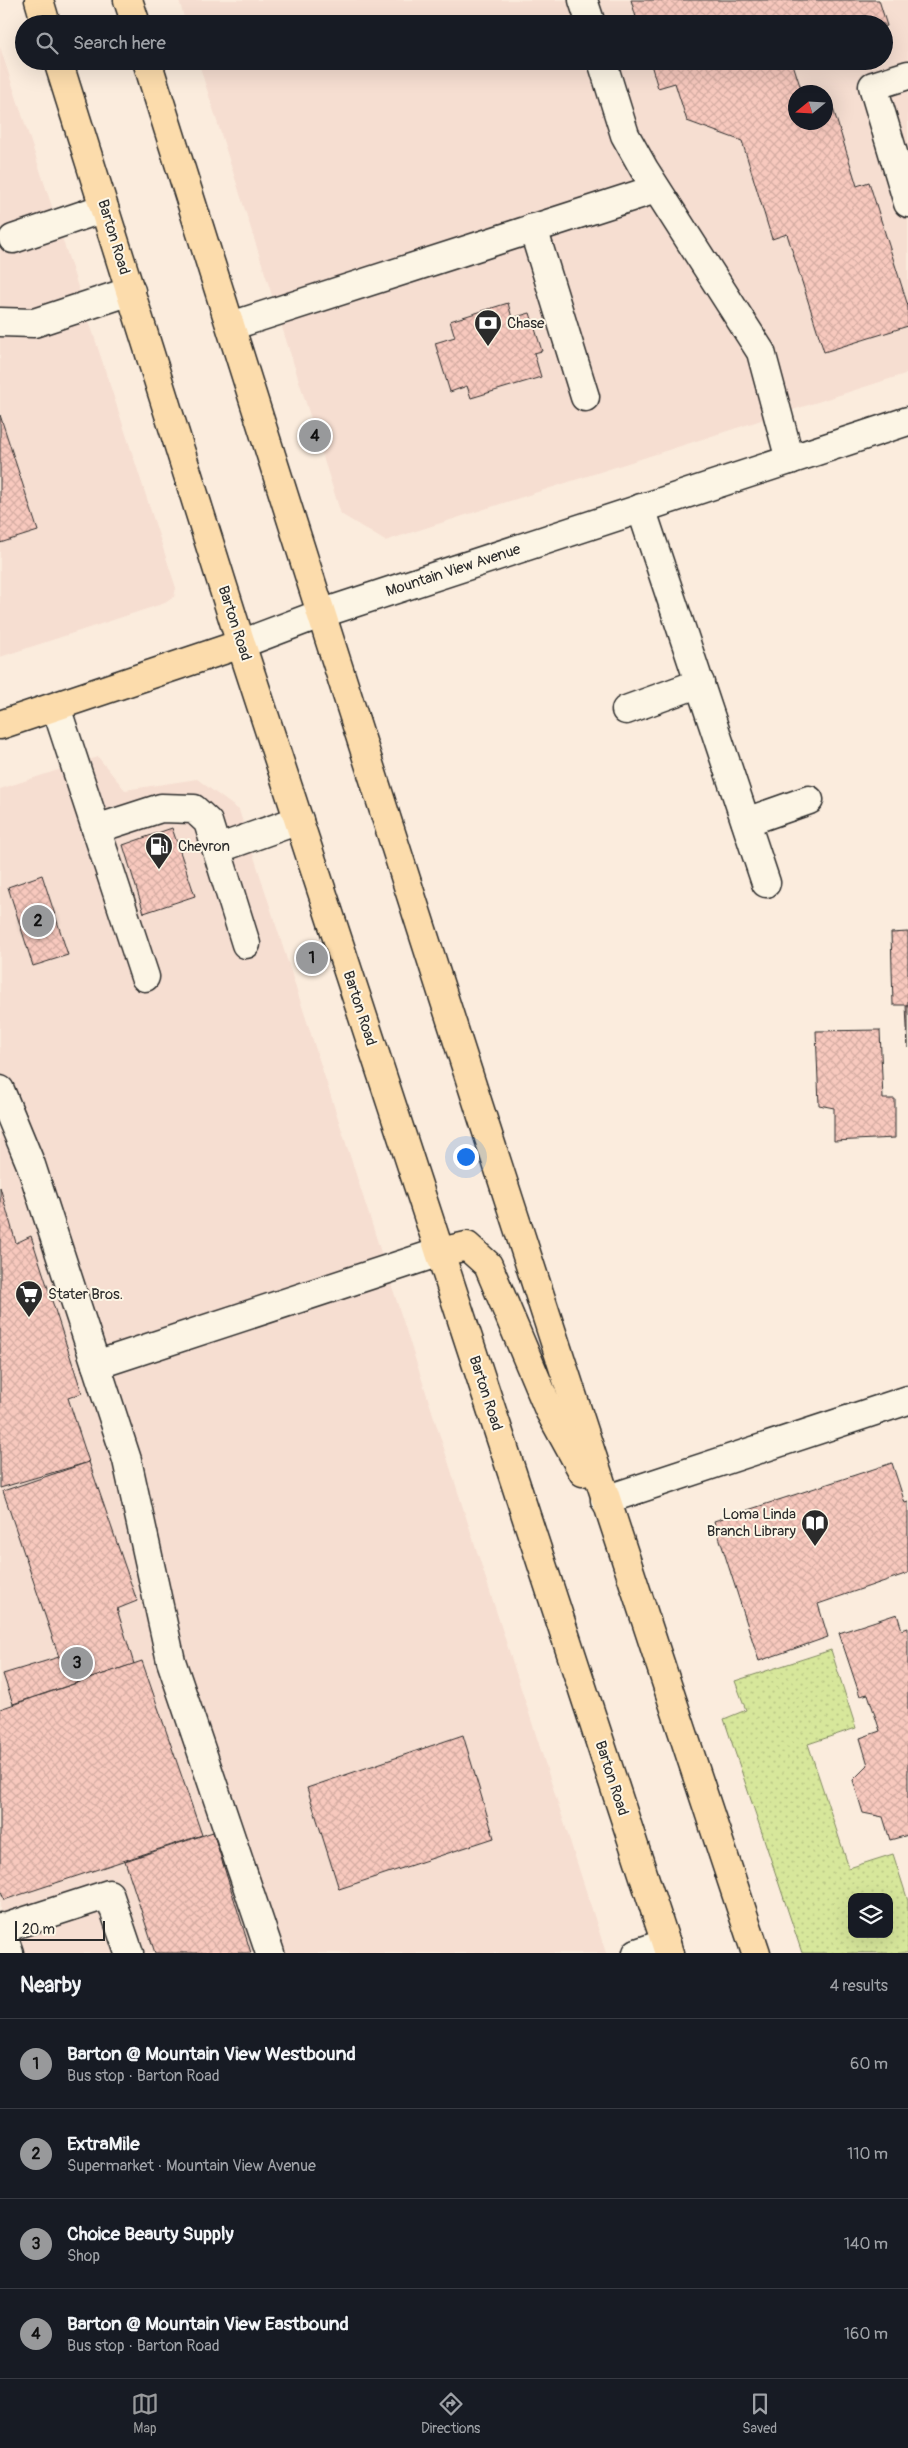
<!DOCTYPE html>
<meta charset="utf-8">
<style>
body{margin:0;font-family:Pangolin,sans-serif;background:#242831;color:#f1f3f6}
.controls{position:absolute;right:15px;bottom:15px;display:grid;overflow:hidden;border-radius:10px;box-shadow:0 5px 20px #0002}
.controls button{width:45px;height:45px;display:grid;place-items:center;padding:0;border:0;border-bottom:1px solid #363941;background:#171b24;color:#f1f3f6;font:25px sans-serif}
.compass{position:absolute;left:788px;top:85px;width:45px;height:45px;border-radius:50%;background:#171b24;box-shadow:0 5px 20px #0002;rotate:252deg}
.scale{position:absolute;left:15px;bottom:12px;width:90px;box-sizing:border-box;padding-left:5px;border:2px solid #2b2b2b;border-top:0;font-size:14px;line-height:18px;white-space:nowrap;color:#2b2b2b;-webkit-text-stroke:4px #fcf5e5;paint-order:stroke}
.you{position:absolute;left:465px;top:1156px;width:18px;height:18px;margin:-12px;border:4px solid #fff;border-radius:50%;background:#1a73e8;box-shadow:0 0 0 8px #1a73e833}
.badge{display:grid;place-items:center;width:32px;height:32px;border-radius:50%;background:#98999b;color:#111;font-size:16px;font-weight:700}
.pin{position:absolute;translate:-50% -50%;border:2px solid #fff;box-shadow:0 1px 5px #0006}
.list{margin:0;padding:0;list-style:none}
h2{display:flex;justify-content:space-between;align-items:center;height:65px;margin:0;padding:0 20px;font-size:21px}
h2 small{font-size:16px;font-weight:400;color:#9ea1a6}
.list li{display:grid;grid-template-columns:32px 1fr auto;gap:15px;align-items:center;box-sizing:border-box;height:90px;padding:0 20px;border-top:1px solid #363941}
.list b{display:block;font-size:19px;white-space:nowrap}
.list p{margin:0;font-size:16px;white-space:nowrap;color:#9ea1a6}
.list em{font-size:16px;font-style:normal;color:#9ea1a6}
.icon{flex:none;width:28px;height:28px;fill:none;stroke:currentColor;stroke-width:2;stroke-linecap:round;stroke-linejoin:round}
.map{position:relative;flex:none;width:908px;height:1953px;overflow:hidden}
.search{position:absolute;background:#171b24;box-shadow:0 5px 20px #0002;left:15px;right:15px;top:15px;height:55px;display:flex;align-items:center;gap:12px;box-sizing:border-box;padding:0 18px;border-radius:28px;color:#9ea1a6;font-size:19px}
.sheet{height:425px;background:#171b24}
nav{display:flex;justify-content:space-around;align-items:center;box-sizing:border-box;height:70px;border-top:1px solid #363941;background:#171b24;font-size:14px;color:#9ea1a6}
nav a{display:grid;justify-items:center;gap:2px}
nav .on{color:#98999b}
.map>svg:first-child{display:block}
</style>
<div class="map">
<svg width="908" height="1953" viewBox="0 0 908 1953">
<defs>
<pattern id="grass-dots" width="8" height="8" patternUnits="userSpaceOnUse" patternTransform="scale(1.25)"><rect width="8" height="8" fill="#d7e79b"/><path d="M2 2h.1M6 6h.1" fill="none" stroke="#b9c686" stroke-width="1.8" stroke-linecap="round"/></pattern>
<pattern id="building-cross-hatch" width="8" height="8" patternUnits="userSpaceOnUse" patternTransform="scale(1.25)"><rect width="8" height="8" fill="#f8c9be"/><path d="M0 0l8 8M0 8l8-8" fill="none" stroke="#d5ada3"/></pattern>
</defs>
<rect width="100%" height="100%" fill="#fbecdd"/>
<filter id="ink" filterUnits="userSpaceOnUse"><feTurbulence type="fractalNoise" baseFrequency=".02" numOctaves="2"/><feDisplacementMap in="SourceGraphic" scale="10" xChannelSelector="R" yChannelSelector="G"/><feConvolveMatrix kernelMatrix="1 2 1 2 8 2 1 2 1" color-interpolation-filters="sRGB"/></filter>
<g filter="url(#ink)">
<g fill="#f6ded1" fill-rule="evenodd">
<path d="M179,0H908V373L385,541L341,514L198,61H884V24H186ZM796,92H826V122H796Z"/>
<path d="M0,47L176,588L174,597L165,603L0,657Z"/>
<path d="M98,757L125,790L197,779L239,810L606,1953H0V789Z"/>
</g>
<path fill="url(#grass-dots)" stroke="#818963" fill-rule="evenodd" d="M831,1650L856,1728L808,1744L849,1868L893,1854L908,1901V1953H802L724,1719L746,1710L735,1681ZM852,1897H889V1934H852Z"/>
<g fill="url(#building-cross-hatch)" stroke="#2b2b2b">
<path d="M631,0H879L887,26L884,27V24H638Z"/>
<path d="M650,61H792L802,92H796V122H826V107L832,105L857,186L869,182L908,306V326L824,352L787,234L772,239L742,141L687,121L675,83L658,88Z"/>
<path d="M508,303L512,318L530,313L542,351L534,353L541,377L471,398L467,386L450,392L435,343L455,337L450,321Z"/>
<path d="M0,415L38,531L0,543Z"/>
<path d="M172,828L195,896L144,913L123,845Z"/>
<path d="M42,875L68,955L33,966L8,887Z"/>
<path d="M908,932V1005H893L891,933Z"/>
<path d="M906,1005H908V1048Z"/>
<path d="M880,1030L883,1099H895V1138L834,1141V1108L819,1105L816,1031Z"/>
<path d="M0,1187L16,1243L31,1236L82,1393L68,1398L89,1462L0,1488Z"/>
<path d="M89,1462L137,1601L117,1609L134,1664L13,1704L3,1674L59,1657L3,1491Z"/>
<path d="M892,1463L905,1503L908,1502V1573L818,1604L828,1637L759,1661L714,1521Z"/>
<path d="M897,1614L902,1630L908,1628V1835L890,1840L883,1817L863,1813L853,1780L868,1765L860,1738L880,1731L868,1694L860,1696L839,1633Z"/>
<path d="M142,1661L202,1835L4,1900L0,1888V1709Z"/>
<path d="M463,1735L494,1838L339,1889L307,1788Z"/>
<path d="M213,1832L251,1953H155L125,1861Z"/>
</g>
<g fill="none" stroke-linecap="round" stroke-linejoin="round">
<g stroke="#2b2b2b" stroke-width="31">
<g id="minor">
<path d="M583,0L591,24"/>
<path d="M602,61L625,135L644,169L761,352L790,460"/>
<path d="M908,75L873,86L908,203"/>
<path d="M533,228L585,397"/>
<path d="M13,239L104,208"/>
<path d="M0,322L34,323L131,291"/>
<path d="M231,326L656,189"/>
<path d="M641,508L766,883"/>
<path d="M241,644L320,614L908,421"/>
<path d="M56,707L145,977"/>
<path d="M626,710L700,683"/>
<path d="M746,822L809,800"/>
<path d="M96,829L161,808L194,809L208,822L246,944"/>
<path d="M217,849L299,820"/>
<path d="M0,1090L31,1165L127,1460L171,1661L270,1953"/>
<path d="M96,1365L440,1252"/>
<path d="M605,1500L908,1400"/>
<path d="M0,1927L9,1953"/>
<path d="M1,1929L109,1894L129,1953"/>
<path d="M637,1953L666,1943"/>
</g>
</g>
<g stroke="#2b2b2b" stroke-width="31">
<g id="major">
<path d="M39,0L46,24"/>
<path d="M128,0L136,24"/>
<path d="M58,61L241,644L669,1953"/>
<path d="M147,61C345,693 546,1324 756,1953"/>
<path d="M0,725L241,644"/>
<path d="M440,1252L467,1246L488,1265L549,1410L583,1472"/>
</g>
</g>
<use href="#minor" stroke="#fcf5e5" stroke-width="28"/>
<use href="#major" stroke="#fcdcac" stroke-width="28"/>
</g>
</g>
<defs>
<g id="bank-pin" transform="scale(1.4375)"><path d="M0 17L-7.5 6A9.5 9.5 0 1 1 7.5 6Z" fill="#2b2b2b" stroke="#fcf5e5"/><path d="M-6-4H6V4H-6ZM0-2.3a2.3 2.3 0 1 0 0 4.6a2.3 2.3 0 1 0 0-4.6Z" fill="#fff"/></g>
<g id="fuel-pin" transform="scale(1.4375)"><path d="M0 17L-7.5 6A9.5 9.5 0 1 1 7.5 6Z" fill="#2b2b2b" stroke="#fcf5e5"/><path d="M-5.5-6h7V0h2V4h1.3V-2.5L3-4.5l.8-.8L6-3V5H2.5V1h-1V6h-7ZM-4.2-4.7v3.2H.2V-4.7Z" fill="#fff"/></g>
<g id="supermarket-pin" transform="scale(1.4375)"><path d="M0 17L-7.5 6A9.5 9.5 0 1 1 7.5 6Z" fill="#2b2b2b" stroke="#fcf5e5"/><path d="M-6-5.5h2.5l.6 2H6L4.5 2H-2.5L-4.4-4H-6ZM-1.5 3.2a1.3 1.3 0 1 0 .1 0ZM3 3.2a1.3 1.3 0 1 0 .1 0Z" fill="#fff"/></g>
<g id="library-pin" transform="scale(1.4375)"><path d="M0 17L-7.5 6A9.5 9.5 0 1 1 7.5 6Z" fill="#2b2b2b" stroke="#fcf5e5"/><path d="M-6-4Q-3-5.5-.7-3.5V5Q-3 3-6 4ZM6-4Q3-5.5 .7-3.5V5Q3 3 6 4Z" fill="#fff"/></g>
</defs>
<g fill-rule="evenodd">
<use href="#bank-pin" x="488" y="323"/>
<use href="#fuel-pin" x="159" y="846"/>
<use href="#supermarket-pin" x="29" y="1294"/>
<use href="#library-pin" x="815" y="1523"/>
</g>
<g text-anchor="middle" stroke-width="4" stroke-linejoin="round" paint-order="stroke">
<g font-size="15" fill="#2b2b2b" stroke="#fcf5e5">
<text transform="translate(114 237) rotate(73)" y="5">Barton Road</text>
<text transform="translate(453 570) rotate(-18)" y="5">Mountain View Avenue</text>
<text transform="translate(235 623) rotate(72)" y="5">Barton Road</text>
<text transform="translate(360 1008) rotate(72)" y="5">Barton Road</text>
<text transform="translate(486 1393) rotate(72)" y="5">Barton Road</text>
<text transform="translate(612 1778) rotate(72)" y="5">Barton Road</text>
</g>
<g font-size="15" fill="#2b2b2b" stroke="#fcf5e5" text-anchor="start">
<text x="507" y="328">Chase</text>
<text x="178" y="851">Chevron</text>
<text x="48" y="1299">Stater Bros.</text>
<text x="796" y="1519" text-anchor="end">Loma Linda<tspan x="796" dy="17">Branch Library</tspan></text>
</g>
</g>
</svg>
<div class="controls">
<button><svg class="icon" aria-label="layers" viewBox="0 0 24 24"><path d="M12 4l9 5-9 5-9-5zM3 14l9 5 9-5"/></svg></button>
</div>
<svg class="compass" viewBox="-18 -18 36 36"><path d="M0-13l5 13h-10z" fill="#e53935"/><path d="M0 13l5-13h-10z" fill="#9ea1a6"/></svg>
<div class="scale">20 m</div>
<div class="you"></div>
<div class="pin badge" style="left:312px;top:958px">1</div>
<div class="pin badge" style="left:38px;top:921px">2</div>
<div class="pin badge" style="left:77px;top:1663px">3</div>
<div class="pin badge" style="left:315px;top:436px">4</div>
<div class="search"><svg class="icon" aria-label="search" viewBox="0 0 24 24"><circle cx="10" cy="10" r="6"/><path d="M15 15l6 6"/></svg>Search here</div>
</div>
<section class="sheet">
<h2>Nearby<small>4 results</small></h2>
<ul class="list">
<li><span class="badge">1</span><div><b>Barton @ Mountain View Westbound</b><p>Bus stop · Barton Road</p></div><em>60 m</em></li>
<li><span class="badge">2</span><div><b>ExtraMile</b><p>Supermarket · Mountain View Avenue</p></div><em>110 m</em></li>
<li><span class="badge">3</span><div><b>Choice Beauty Supply</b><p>Shop</p></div><em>140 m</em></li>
<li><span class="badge">4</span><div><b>Barton @ Mountain View Eastbound</b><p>Bus stop · Barton Road</p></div><em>160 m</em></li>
</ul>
</section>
<nav>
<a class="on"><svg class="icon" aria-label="map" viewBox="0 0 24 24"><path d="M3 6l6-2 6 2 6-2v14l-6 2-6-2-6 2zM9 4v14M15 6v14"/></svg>Map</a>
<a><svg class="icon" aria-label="directions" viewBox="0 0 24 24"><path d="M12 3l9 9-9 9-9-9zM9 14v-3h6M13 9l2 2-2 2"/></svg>Directions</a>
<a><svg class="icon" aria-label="saved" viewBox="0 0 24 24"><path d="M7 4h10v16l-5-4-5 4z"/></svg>Saved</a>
</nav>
